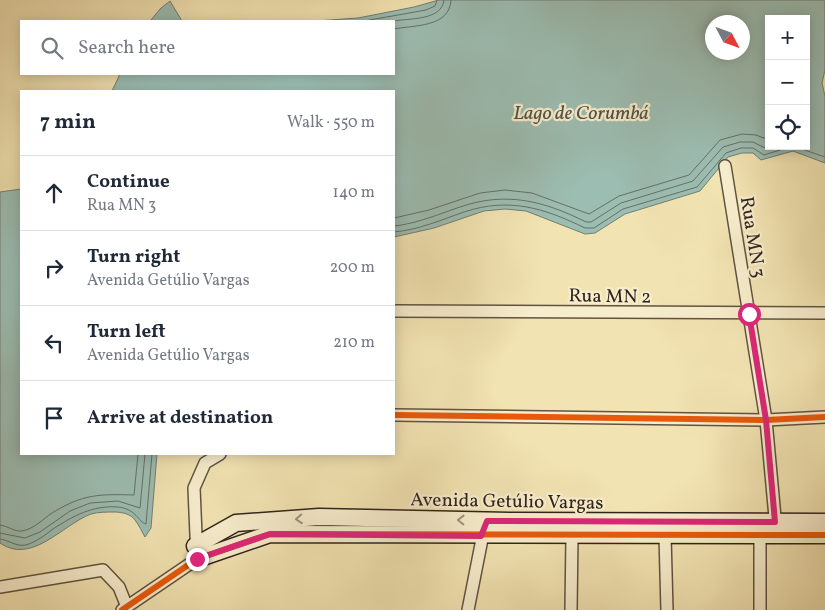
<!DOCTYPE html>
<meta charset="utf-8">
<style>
body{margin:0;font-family:Vollkorn,serif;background:#f6f6f7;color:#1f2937}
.controls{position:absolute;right:15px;top:15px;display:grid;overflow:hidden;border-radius:0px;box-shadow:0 2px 12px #0003}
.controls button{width:45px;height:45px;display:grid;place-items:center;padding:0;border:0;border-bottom:1px solid #e0e1e3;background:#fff;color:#1f2937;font:25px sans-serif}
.compass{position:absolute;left:705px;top:15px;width:45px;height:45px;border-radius:50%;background:#fff;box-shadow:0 2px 12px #0003;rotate:131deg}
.stop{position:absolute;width:15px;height:15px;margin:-11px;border:4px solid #db2777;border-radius:50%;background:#fff}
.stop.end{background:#db2777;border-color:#fff;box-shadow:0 1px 5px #0008}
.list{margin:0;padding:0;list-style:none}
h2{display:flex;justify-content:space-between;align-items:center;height:65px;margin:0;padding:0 20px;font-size:21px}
h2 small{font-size:16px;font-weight:400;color:#747a83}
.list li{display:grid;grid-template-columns:32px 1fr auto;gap:15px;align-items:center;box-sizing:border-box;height:75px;padding:0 20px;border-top:1px solid #e0e1e3}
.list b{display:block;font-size:19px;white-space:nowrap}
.list p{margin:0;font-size:16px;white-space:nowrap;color:#747a83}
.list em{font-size:16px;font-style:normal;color:#747a83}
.icon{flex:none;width:28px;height:28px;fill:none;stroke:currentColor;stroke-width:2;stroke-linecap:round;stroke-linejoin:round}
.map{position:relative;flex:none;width:825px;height:610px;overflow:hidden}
.search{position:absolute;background:#fff;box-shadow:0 2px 12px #0003;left:20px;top:20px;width:375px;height:55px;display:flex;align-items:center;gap:12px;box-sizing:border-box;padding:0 18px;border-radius:0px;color:#747a83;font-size:19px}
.panel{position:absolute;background:#fff;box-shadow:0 2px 12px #0003;left:20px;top:90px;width:375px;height:365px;border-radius:0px}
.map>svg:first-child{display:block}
</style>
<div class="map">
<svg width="825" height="610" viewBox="0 0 825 610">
<rect width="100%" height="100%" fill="#f2e3b2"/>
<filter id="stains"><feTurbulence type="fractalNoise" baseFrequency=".004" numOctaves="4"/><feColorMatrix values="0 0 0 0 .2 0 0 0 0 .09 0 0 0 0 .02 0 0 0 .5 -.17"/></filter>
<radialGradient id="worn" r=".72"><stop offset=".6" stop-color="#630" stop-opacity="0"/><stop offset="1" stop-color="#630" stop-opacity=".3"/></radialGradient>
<g fill="#9cbdb2" stroke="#717f76" fill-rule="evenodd">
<path d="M439,0H825V70L822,83L825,96V163L793,151L761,160L753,153H742L728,157L700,191L625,214L595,233L585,234L526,211L505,209L484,211L434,228L394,237V91H112L120,74H394V21H316L358,18L414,7ZM769,19H806V146H769ZM712,22H742V52H712Z"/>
<path d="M170,1L182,21H150L161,8Z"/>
<path d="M21,189V454H157L151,528L145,537C142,532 139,525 135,520C131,514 122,512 114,512C107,512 98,512 91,514C62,525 32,565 0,543V192Z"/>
</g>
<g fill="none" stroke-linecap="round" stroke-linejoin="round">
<g stroke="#667066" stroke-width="1">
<path d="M364,21L426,10L435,6L437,0"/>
<path d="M394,21C409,18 442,21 444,0"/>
<path d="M394,29C413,25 450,28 451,0"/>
<path d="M394,218L429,210L480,193L505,190L532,193L589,214L619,196L689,175L720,140L742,134L756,135L769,140"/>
<path d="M394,226C416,224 439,214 460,207C506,191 544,201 586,222H591L621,203L693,181L723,147L740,142H753L765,148L773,146"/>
<path d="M394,232C418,230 441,220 464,212C509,197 544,208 585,228H594L623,209L697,187L726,153L741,148H753L764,155L793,146L825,157"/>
<path d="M0,525C8,526 15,532 22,531C34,529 43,519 52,513C83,494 99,494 134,495L138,454"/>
<path d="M0,533L25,538L40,532L70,511L90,503L118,501L140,508L145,454"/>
<path d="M0,539C9,540 16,547 26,545C36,542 45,535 53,529C73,516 93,505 118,507C137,509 138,522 146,524L152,454"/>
</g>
<g stroke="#605341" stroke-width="14">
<g id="street">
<path d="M725,166L766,420L776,528"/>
<path d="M394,311L825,313"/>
<path d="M394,415L766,420L825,417"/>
<path d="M665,536L667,610"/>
<path d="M0,587L103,570L119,587L127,607"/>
<path d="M122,610L197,559L194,488L205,463L220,454"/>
<path d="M468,610L484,529"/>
<path d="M571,610L572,536"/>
<path d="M760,610V535"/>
</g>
</g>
<g stroke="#30231b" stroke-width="19">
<g id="secondary">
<path d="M195,546L236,523L319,517L512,521L825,522"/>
<path d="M197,559L270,534L825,535"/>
</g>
</g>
<use href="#street" stroke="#f7edcd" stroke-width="11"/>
<use href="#secondary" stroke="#f7edcd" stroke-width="16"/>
<g stroke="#f7edcd" stroke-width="9">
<g id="cycleway">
<path d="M394,415L766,420L825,417"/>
<path d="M122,610L197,559L270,534L825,535"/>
</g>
</g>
<use href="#cycleway" stroke="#e8590c" stroke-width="6"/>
</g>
<defs><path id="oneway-chevron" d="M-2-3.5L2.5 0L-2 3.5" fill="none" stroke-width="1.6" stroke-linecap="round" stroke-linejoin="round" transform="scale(1.25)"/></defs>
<g stroke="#9d927d">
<use href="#oneway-chevron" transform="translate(299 519) rotate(176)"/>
<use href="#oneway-chevron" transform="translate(461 520) rotate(-179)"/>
</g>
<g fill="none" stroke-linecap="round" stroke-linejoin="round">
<path stroke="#db2777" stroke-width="6" d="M197,559L270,534L481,536L487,521L775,522L766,420L749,314"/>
</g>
<g text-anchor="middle" stroke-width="4.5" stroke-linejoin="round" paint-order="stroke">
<g font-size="19" fill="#30231b" stroke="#f7edcd">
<text transform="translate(754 237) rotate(81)" y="7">Rua MN 3</text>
<text transform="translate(610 295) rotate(1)" y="7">Rua MN 2</text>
<text transform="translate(507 500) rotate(1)" y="7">Avenida Getúlio Vargas</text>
</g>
<g font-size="20" font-style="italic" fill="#505148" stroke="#f7edcd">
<text x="581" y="119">Lago de Corumbá</text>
</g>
</g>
<rect width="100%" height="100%" filter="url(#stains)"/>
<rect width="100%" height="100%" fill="url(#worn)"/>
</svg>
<div class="controls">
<button>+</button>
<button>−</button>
<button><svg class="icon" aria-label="locate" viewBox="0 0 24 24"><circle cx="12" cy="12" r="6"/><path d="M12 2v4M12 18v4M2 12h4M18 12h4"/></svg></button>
</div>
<svg class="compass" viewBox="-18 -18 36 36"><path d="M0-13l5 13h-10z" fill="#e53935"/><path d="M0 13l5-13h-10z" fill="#747a83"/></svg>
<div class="stop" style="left:749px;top:314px"></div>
<div class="stop end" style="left:197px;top:559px"></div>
<div class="search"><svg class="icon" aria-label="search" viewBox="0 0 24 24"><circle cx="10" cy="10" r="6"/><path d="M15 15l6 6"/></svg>Search here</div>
<section class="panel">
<h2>7 min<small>Walk · 550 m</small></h2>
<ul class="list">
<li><svg class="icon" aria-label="ahead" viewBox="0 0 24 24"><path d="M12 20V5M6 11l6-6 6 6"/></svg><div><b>Continue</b><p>Rua MN 3</p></div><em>140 m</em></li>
<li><svg class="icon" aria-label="right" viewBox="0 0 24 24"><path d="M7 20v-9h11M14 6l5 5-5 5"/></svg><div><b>Turn right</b><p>Avenida Getúlio Vargas</p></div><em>200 m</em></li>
<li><svg class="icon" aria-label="left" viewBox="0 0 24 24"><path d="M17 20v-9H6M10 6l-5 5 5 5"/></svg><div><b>Turn left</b><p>Avenida Getúlio Vargas</p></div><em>210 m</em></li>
<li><svg class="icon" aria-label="arrive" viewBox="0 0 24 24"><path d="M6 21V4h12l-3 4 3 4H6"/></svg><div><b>Arrive at destination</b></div></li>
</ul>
</section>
</div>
